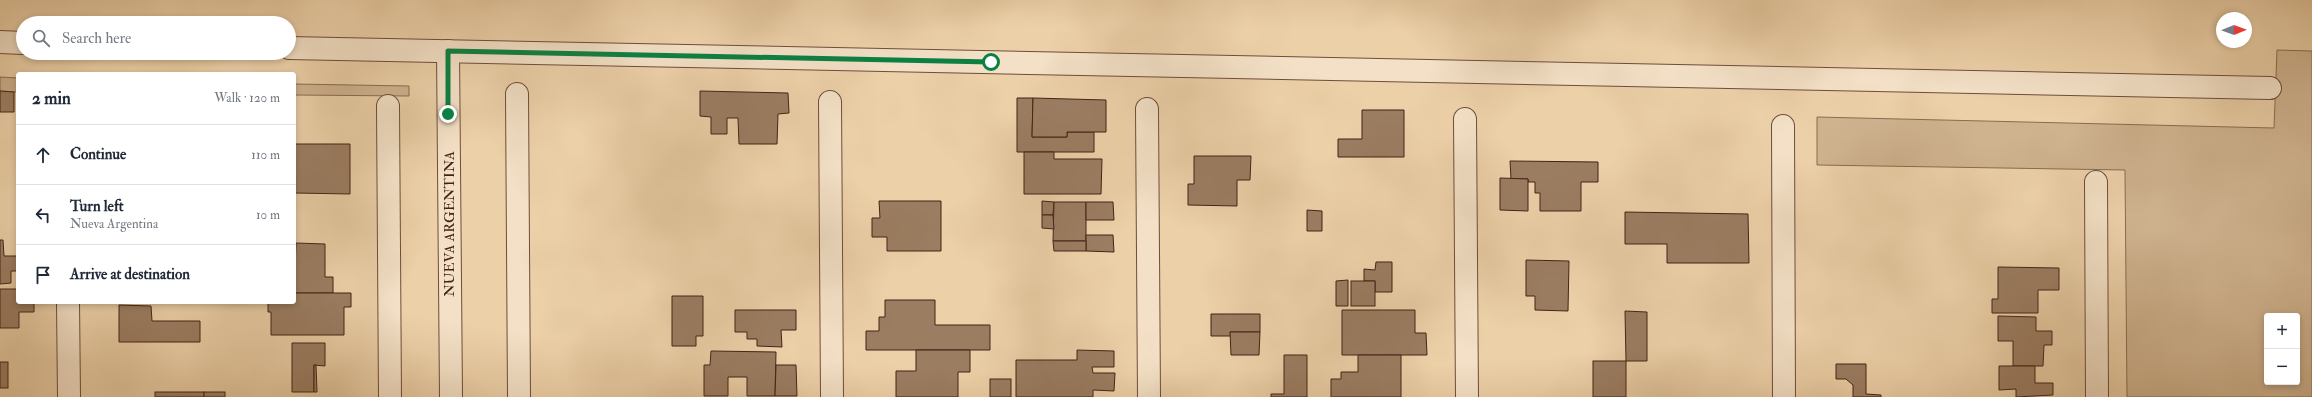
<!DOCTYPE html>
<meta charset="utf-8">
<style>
body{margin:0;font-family:"IM FELL Double Pica",serif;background:#f6f6f7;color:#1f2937}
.controls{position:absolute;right:12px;bottom:12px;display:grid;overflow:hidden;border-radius:4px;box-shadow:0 2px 6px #0003}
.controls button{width:36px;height:36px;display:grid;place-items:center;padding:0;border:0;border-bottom:1px solid #e0e1e3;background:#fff;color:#1f2937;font:20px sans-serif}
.compass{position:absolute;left:2216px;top:12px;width:36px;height:36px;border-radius:50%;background:#fff;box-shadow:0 2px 6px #0003;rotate:89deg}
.stop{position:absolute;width:12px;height:12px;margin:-9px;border:3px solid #0b8043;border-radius:50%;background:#fff}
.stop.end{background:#0b8043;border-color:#fff;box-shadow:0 1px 4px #0008}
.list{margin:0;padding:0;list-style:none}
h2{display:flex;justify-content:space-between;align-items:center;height:52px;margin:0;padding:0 16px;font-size:17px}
h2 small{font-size:13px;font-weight:400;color:#747a83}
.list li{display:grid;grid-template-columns:26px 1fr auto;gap:12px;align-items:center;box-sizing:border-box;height:60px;padding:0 16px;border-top:1px solid #e0e1e3}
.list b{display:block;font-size:15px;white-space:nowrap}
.list p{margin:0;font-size:13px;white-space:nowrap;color:#747a83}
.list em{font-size:13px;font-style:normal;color:#747a83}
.icon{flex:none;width:22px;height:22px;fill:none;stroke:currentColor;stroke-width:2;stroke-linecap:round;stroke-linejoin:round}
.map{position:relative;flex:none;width:2312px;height:397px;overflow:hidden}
.search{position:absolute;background:#fff;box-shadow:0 2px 6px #0003;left:16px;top:16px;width:280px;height:44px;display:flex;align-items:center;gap:10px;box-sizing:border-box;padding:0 14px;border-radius:22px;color:#747a83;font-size:15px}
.panel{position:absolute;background:#fff;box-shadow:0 2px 6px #0003;left:16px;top:72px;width:280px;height:232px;border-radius:4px}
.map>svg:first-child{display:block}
</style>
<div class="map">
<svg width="2312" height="397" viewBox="0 0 2312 397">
<rect width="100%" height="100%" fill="#ecd0a8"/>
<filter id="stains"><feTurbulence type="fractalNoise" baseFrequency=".005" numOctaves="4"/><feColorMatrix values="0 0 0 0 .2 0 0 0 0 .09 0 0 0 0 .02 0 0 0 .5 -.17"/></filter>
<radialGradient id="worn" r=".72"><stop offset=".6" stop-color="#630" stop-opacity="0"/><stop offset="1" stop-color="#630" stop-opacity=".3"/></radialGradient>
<g fill="#cfb38f" stroke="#8a6b52" fill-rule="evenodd">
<path d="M2277,50L2312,51V397H2127L2125,170L1817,165V117L2274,128ZM2267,316H2297V382H2267Z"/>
<path d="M0,77L18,78V92L0,91Z"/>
<path d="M294,84L409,86V96L294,95Z"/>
</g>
<g fill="#9b7d62" stroke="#442316">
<path d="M0,91L14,92V112H0Z"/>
<path d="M700,91L788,93L789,113L778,114L777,144H739L738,118H727V134H711V117L700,116Z"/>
<path d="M1017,98H1033L1032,137H1067V132H1094V152H1017Z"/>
<path d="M1033,98L1106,100V132H1067V137H1032Z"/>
<path d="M1362,110H1404V157H1338V139H1362Z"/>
<path d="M294,144H350V194L294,193Z"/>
<path d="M1024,152H1054V159H1102L1101,194H1024Z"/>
<path d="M1194,156H1251L1250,180H1237V206L1188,205V184H1194Z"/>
<path d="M1510,161L1598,162V182H1581V211H1540V193H1535V182H1528V179H1511Z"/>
<path d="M1500,178L1528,179V211L1500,210Z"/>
<path d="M879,201H941V251H887V237H872V218H880Z"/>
<path d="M1042,201L1054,202L1053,215H1042Z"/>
<path d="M1054,202H1086V241H1053Z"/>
<path d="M1086,202H1113L1114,220H1086Z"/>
<path d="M1307,210L1322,211V231H1307Z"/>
<path d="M1625,212L1748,214L1749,263H1667V244H1625Z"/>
<path d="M1042,215H1053L1054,229L1042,228Z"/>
<path d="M1086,235H1113L1114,252L1086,251Z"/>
<path d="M0,240H3L4,256H18V271H11V283L0,284Z"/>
<path d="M1053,241H1086V251H1054Z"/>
<path d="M296,243L325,244V277H333V293H294Z"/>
<path d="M1526,260L1569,261L1568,311L1535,310V296H1526Z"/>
<path d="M1376,262H1392V292H1375V281H1364V269L1375,270Z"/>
<path d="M1998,267L2059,268V290H2038V313H1992V299H1998Z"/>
<path d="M1348,280V306H1336V281Z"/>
<rect x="1351" y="281" width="24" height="25"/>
<path d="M0,289H18V302H34V312H19V328H0Z"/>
<path d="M294,293H351V307H344V335H271V312H268V302H294Z"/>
<path d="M672,296H703V336H696V346H672Z"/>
<path d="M885,300H935V325H990V350H866V331H879V317H885Z"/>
<path d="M119,305L151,306L152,321H200V342H119Z"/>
<path d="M735,310H796V330H781L782,347L757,346V339H747V332H735Z"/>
<path d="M1342,310H1415V333H1426L1427,355H1342Z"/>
<path d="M1625,311L1647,312V361H1626Z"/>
<path d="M1211,314H1260V332H1230L1231,336H1211Z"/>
<path d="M1998,316L2036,317V331H2052V345H2044L2043,366H2013V341H1998Z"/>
<path d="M1230,332H1260L1259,355H1231Z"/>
<path d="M292,343H325V366L314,365V392H292Z"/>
<path d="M916,350H970V372H958V397H896V371H916Z"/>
<path d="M1077,350L1114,351V367H1092L1093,373H1115L1114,391L1093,390V397H1016V360H1077Z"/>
<path d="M711,351L776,352L775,396H747V377H728V396H704V365H710Z"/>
<path d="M1284,355H1307V397H1271V394H1284Z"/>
<path d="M1358,355H1401V397H1331V379H1341V372H1358Z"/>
<rect x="1593" y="361" width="33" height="36"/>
<rect x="0" y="362" width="8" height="26"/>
<path d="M1836,364H1866V394L1881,395V397H1853V385L1846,379H1836Z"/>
<path d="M314,365H316L317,392H314Z"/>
<path d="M776,365H796L797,396H775Z"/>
<path d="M1999,366H2035V383H2053V395L2016,397V389L1999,390Z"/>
<rect x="990" y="379" width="21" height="18"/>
<rect x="155" y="392" width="49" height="5"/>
<rect x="204" y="392" width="21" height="5"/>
</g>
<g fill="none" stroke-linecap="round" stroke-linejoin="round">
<g stroke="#6e4e3a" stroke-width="24">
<g id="street">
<path d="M0,42L23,43"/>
<path d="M289,48L2270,88"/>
<path d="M448,51L451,397"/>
<path d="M517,94L519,397"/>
<path d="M830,102L832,397"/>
<path d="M388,106L390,397"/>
<path d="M1147,109L1149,397"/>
<path d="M1465,119L1467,397"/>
<path d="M1783,126L1784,397"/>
<path d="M2096,182L2097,397"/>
<path d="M68,302L69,397"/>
</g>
</g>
<use href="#street" stroke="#f3e0c6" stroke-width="22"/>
</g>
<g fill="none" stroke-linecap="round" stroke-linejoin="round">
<path stroke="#0b8043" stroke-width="5" d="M448,114V51L991,62"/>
</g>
<g text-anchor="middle" stroke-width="3.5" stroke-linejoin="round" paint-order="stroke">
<g font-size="14" fill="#442316" stroke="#f3e0c6">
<text transform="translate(449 224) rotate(-90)" y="5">NUEVA ARGENTINA</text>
</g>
</g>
<rect width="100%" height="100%" filter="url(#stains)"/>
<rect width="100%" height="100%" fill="url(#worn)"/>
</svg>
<div class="controls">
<button>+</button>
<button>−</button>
</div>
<svg class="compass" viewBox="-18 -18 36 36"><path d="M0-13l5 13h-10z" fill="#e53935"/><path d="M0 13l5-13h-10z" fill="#747a83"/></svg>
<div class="stop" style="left:991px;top:62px"></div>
<div class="stop end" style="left:448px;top:114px"></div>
<div class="search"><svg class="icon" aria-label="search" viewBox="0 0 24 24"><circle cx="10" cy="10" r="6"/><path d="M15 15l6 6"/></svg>Search here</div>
<section class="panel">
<h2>2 min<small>Walk · 120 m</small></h2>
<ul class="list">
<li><svg class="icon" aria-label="ahead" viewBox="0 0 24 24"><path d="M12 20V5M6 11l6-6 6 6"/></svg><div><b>Continue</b></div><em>110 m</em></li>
<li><svg class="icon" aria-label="left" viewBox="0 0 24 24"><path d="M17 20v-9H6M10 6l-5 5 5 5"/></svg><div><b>Turn left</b><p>Nueva Argentina</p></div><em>10 m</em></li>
<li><svg class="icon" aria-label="arrive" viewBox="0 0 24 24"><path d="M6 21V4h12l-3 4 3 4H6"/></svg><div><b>Arrive at destination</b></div></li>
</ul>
</section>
</div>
